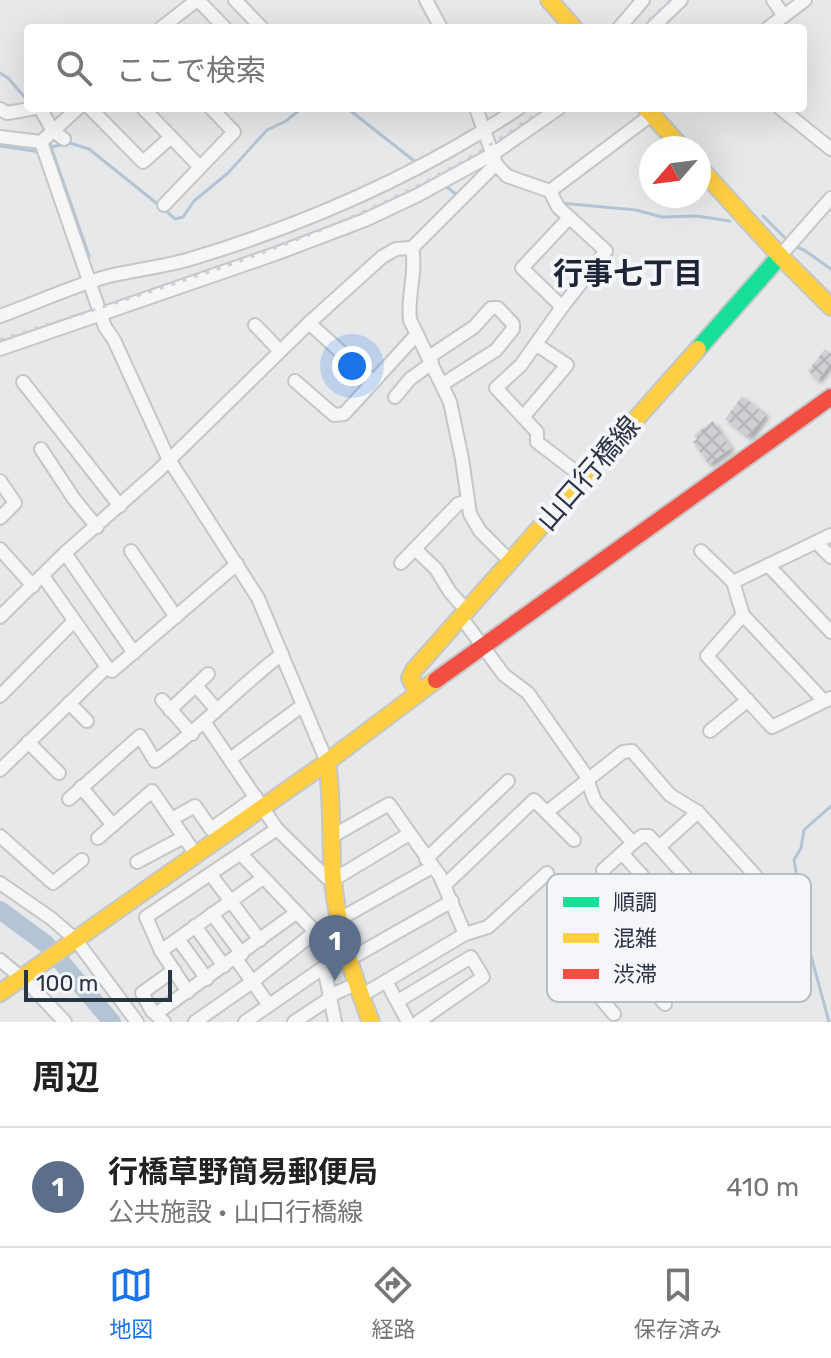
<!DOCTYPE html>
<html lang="ja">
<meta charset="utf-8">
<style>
body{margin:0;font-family:Rubik,"Noto Sans JP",sans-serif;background:#f2f2f2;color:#222}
.compass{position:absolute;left:639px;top:136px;width:72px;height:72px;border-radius:50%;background:#fff;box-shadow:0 8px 32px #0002;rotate:242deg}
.scale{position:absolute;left:24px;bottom:20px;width:148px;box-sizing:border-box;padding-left:8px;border:4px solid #2b3445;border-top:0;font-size:22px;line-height:28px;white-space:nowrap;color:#2b3445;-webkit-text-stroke:6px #f4f6f9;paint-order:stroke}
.you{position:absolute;left:352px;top:366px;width:28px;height:28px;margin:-20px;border:6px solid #fff;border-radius:50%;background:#1a73e8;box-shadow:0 0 0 12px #1a73e833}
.badge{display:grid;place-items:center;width:52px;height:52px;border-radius:50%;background:#1a73e8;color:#fff;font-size:26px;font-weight:700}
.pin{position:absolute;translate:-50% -66px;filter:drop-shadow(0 2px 4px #0008)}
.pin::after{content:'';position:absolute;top:42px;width:28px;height:24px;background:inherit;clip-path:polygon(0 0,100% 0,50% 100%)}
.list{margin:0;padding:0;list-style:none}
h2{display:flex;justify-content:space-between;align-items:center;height:104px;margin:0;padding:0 32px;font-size:34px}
h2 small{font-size:26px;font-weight:400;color:#767676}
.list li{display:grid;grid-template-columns:52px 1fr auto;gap:24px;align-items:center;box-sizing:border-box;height:120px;padding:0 32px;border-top:2px solid #e0e0e0}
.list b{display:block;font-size:30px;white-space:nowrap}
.list p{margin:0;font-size:26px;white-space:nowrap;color:#767676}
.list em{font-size:26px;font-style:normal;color:#767676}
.icon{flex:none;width:44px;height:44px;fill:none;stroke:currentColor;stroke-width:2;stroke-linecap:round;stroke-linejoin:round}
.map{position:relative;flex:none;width:831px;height:1022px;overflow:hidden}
.search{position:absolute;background:#fff;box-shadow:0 8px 32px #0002;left:24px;right:24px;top:24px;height:88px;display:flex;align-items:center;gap:20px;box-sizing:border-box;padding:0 28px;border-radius:8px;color:#767676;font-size:30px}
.sheet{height:224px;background:#fff}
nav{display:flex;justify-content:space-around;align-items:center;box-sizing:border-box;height:112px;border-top:2px solid #e0e0e0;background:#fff;font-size:22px;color:#767676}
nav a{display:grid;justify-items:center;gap:4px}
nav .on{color:#1a73e8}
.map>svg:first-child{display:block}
</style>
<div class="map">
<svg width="831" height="1022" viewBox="0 0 831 1022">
<defs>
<pattern id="building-cross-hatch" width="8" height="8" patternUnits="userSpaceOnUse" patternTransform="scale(2)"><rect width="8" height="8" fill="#ced0d3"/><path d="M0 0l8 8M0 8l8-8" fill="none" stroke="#b1b3b6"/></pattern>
<filter id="shadow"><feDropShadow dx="3.5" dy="3.5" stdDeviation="2" flood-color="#0004"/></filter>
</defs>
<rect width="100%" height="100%" fill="#e6e8ea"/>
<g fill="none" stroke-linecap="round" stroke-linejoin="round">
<g stroke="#b4c4d5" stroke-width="3">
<path d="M0,73L8,78L28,101"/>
<path d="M347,108L418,164"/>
<path d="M50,142L51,147L70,143L89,149L160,206"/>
<path d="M0,146L41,152"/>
<path d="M51,147L89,256"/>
<path d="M447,187L458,196"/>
<path d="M560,203L636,210L662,217L697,216L730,221"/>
<path d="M165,210L175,219L183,217L194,201L228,173L267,130L286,121L302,108"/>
<path d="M763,216L788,241"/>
<path d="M794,246L804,250L831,269"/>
<path d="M829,1022L810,952L794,860L801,848L804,830L831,806"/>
</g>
<path stroke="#b4c4d5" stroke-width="18" d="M0,910L46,944L112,1022"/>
</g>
<g fill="url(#building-cross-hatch)" filter="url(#shadow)">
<path d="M825,349L831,354V363L818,380L808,371Z"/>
<path d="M742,396L766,414L749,437L725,419Z"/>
<path d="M713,421L731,448L709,464L693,442L697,439L694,435Z"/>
</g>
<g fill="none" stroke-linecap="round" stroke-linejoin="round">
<g stroke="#c4c6c8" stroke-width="16">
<g id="street">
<path d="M198,0L225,28"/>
<path d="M235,0L262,28"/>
<path d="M426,0L441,28"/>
<path d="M773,0L784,16"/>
<path d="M161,28L197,0"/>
<path d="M619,28L643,0"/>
<path d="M652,28L681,0"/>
<path d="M768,28L805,0"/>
<path d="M40,108L53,131L64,139"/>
<path d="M90,108L143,162L171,137"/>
<path d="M143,108L199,166"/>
<path d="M476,108L496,164L507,176L550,191L655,112"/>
<path d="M780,108L831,149"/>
<path d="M0,109L7,113L36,108"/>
<path d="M0,137L41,142"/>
<path d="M41,142L105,327L114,340L168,458L258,598L327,762"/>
<path d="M41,142L78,108"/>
<path d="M550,191L558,207L606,251L562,307L521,365L496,388L537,432V442L584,478"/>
<path d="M164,205L234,132L211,108"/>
<path d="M412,248C417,273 407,295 410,320L450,402L462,459L470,514L480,531L510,561"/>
<path d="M780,256L831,198"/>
<path d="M562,307L522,268L569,218"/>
<path d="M0,316C36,303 72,286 109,276C135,270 161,267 187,260C304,225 417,176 519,108"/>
<path d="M309,323L373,381"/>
<path d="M255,325L280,351"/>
<path d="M0,349L278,253L365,220L418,195L493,154L559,108"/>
<path d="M429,357L474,327L491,308H498L513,324V329L496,350L443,384"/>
<path d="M295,381L334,415L344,414L417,334"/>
<path d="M23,382L120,506"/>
<path d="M395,397L410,379L432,363"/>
<path d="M523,417L567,365L537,345"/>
<path d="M41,449L74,499L97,527"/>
<path d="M0,481L15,503L0,518"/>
<path d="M816,542L831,557"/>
<path d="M0,549L33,586"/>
<path d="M416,550L436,569L450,592L467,611"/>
<path d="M131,551L176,617"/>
<path d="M701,551L733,582L831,535"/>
<path d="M65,553L134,653"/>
<path d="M401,563L458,504L467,501"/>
<path d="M768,565L831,632"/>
<path d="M733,582L743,615L824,701"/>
<path d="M743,615L707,656L772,727L831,698"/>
<path d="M0,617L65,553L158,471L309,323L382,257L396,249L412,248L496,164"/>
<path d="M461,617L504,675L528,693L585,774L595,801L633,843L642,836H649L736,933"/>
<path d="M112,671L237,564"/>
<path d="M197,687L216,709"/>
<path d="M0,696L74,621"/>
<path d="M162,700L192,734"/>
<path d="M69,703L87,721"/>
<path d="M170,710L208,674"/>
<path d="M205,723L277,829L326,877L333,880L409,834"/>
<path d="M710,731L748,700"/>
<path d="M28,742L59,773"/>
<path d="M230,759L303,705"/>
<path d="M0,770L107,667L43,576"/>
<path d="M81,787L113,825L152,791L190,846"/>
<path d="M69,799L140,736L155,761C201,729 237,688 282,654"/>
<path d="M552,808L623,752L632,751L670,795L698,812L772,894L771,902L720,946L706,948L622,853L633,843"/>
<path d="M172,819L195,806L211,829L256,797"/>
<path d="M0,836L53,883L82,860"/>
<path d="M331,837L389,804L440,876L465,934L361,996"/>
<path d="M98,838L113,825"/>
<path d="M659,847L698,812"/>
<path d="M241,854L324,941L341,936"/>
<path d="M426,859L508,781"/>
<path d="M137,862L184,837"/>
<path d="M603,870L622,853"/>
<path d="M211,875L260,940"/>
<path d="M0,883L52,919L76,940L137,1022"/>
<path d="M445,885L534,800L574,840"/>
<path d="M212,914L242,954"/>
<path d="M338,920L432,867"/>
<path d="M590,920L665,1004"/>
<path d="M195,926L224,966"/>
<path d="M465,934L488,927L547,873"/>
<path d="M178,939L207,979"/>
<path d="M161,951L263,878"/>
<path d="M236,959L269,1005"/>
<path d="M0,960L29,984L65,1022"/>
<path d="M348,960L452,901"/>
<path d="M386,981L408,1022"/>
<path d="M188,992L161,951L146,917L277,829"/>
<path d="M329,996L356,984"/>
<path d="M398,1001L471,957L483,977L418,1022"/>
<path d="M157,1013L296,913"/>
<path d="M614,1014L575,968L572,959L586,925L605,901L612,894L628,887L641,874"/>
<path d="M164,1022L152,1011L142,993L174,970"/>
<path d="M195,1022L252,982L315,932"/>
<path d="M245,1022L324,967L335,1022"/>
<path d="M294,1022L329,999"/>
</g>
</g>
<g stroke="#c4c6c8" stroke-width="20">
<path id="fast" d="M698,349L780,256"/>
</g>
<g stroke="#c4c6c8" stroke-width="20">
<g id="slow">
<path d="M549,0L574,28"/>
<path d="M646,108L682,148"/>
<path d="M699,167L780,256L831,307"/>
<path d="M418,693L410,678L414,670L698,349"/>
<path d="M327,762C333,801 330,840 333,879C337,929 353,976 371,1022"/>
<path d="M0,993L327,762L436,680"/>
</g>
</g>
<g stroke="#c4c6c8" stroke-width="20">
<path id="jam" d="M436,680L831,397"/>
</g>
<use href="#street" stroke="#f5f6f7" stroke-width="12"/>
<use href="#fast" stroke="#16e098" stroke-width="16"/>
<use href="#slow" stroke="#ffcf43" stroke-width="16"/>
<use href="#jam" stroke="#f24e42" stroke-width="16"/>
<g stroke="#cecfd2" stroke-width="3" stroke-dasharray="4 8" stroke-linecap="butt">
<path d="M640,28L671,0"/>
<path d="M0,340C186,279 385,226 544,108"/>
</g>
</g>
<g text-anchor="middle" stroke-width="8" stroke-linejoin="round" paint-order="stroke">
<g font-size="28" fill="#2b3445" stroke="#f4f6f9">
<text transform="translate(588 473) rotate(-49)" y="10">山口行橋線</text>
</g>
<g font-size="30" font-weight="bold" fill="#1d2536" stroke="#f4f6f9">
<text x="628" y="284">行事七丁目</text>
</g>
</g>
<rect x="547" y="874" width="264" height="128" rx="12" fill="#f4f6f9" stroke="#b8bcc3" stroke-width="2"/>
<rect x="563" y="897" width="36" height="10" fill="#16e098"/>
<rect x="563" y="933" width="36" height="10" fill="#ffcf43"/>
<rect x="563" y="969" width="36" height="10" fill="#f24e42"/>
<g font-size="22" fill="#2b3445">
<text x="613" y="910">順調</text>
<text x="613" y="946">混雑</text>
<text x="613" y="982">渋滞</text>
</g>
</svg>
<svg class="compass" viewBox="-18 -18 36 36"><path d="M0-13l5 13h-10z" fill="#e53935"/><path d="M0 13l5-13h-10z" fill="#767676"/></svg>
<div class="scale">100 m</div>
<div class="you"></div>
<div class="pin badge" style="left:335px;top:981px;background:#5c6f8a">1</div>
<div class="search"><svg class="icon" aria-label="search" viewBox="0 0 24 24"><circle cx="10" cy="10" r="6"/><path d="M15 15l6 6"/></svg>ここで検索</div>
</div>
<section class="sheet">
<h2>周辺<small></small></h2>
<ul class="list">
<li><span class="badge" style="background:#5c6f8a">1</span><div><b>行橋草野簡易郵便局</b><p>公共施設 · 山口行橋線</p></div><em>410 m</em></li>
</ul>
</section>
<nav>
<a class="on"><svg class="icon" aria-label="map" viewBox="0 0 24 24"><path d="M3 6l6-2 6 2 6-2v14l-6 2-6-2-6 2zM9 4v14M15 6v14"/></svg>地図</a>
<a><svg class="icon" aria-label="directions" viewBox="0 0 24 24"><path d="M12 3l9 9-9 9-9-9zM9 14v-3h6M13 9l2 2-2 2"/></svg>経路</a>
<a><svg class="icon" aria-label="saved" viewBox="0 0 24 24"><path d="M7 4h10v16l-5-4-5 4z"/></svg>保存済み</a>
</nav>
